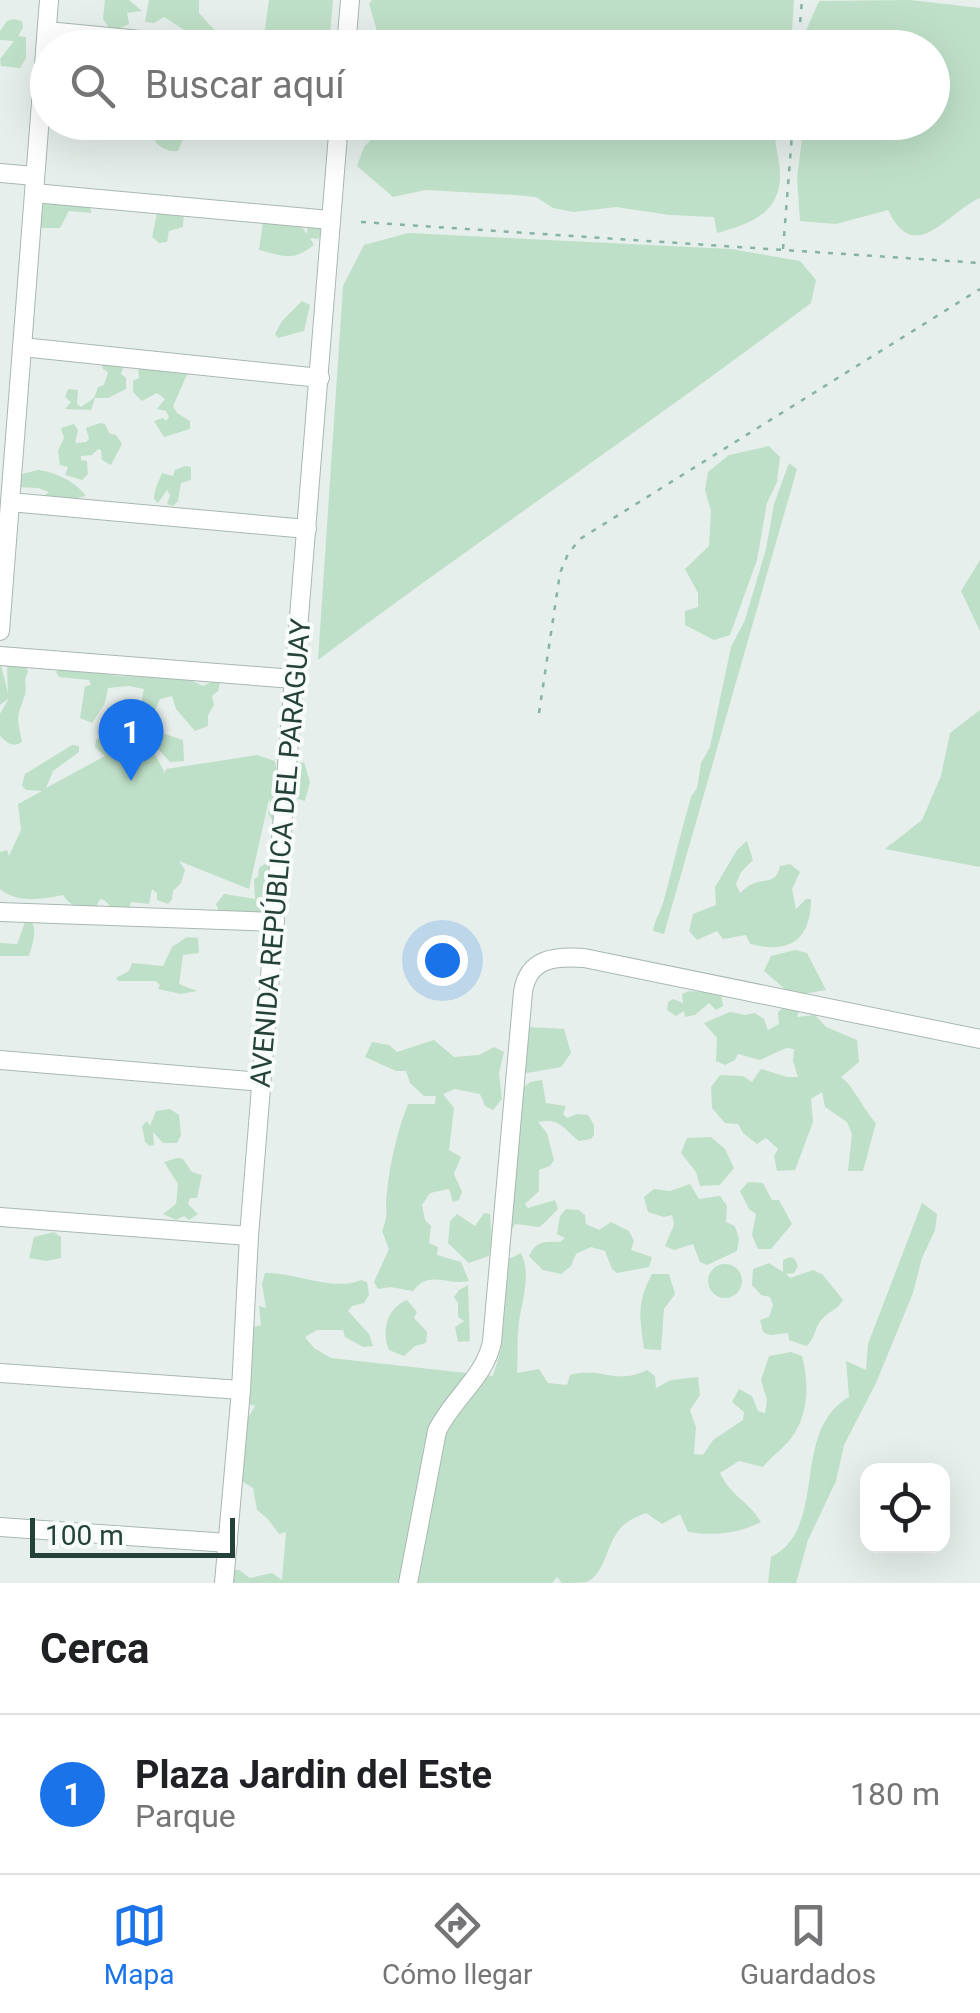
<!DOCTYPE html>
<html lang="es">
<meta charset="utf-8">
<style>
body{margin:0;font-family:Roboto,sans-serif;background:#f2f2f2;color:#202124}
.controls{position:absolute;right:30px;bottom:30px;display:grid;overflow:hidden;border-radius:20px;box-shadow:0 10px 40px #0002}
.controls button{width:90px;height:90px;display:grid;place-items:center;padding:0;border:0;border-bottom:2px solid #e0e0e0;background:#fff;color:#202124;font:50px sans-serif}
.scale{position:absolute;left:30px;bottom:25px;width:205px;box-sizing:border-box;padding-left:10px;border:5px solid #24423a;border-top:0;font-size:28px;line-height:35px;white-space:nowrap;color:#24423a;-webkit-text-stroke:8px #f7fbf9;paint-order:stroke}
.you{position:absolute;left:442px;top:960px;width:35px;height:35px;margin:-25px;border:8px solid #fff;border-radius:50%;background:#1a73e8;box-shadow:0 0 0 15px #1a73e833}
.badge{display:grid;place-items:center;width:65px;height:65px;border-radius:50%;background:#1a73e8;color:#fff;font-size:32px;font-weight:700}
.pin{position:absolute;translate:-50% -82px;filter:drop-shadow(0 2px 5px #0008)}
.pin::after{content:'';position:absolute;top:52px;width:35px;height:30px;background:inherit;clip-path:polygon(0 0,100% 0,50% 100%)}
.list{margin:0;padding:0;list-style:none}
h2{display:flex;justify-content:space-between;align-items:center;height:130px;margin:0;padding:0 40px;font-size:42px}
h2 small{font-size:32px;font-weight:400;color:#757577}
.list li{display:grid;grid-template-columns:65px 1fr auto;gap:30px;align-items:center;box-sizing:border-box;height:160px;padding:0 40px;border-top:2px solid #e0e0e0}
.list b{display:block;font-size:38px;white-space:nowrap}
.list p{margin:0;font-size:32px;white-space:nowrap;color:#757577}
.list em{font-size:32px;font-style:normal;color:#757577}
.icon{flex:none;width:55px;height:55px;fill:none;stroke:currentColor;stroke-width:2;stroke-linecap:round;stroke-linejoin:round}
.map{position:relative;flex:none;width:980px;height:1583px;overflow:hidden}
.search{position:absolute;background:#fff;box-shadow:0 10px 40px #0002;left:30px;right:30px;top:30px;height:110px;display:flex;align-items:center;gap:25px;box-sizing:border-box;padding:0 35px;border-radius:55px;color:#757577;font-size:38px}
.sheet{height:290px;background:#fff}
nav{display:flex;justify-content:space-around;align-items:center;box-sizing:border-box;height:140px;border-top:2px solid #e0e0e0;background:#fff;font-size:28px;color:#757577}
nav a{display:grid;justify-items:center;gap:5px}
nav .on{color:#1a73e8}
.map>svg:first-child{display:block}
</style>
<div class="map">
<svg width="980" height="1583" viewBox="0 0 980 1583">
<rect width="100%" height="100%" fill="#e6efeb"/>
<g fill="#bfe0c8">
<path d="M105,0H129L142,11L127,13L129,24L112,32L103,19Z"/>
<path d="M149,0H199V13L218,34L213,41L203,42L164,17L154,23L145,22Z"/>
<path d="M269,0H333L329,45L264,37Z"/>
<path d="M372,0H794L791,47L382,48L369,4Z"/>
<path d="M910,0L980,8V198C946,213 915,267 888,210L836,224L800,221L797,178L804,123L932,122V48L805,47V33L819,1Z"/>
<path d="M13,19L22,21L23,28L18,36L26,37V58L20,68L1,66L0,59L14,41L0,40V31L7,21Z"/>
<path d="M162,123V122L202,123L199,126L188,127L178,151C169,152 160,148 155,141Z"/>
<path d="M778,123C772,136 777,149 779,163C786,209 756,223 717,233L714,217L670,215L616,207L574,212L553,208L536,197L515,195L426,190L393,197L357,166L364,147L378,132L405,131V123Z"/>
<path d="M40,187L83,190L92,213L69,211L60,228H38Z"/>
<path d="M157,213H184L183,227L169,231L167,242L159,243L152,237Z"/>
<path d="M308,218L324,230L318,239L310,238L314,245C292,262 284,256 259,250L263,222L300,225L307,234Z"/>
<path d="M408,233L731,249L800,261L816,280L811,303C649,425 481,538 318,660L343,286L364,245Z"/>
<path d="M302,301L310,305L304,331L278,338L275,334L282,321Z"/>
<path d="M101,360L124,365L121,374L126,378V389L108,398H95L91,410L65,409L71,402L65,397L68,389L78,390L77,404L81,407L94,398L98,387L104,385L108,372L103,369Z"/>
<path d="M147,365L189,370L173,406L177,413L190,421V429L164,437L154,421L163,418L166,421L169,417L166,411L157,409L165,399L157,393L142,401L133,392V381L139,378L138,368Z"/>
<path d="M100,423L105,424L109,433L116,435L122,444L111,465L102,460L101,450L98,449L92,455L81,456V460L87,461L88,474L82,480L65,475L68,467L60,465L58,451L64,438L61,428L74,424L78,430L75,443L86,442L89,439L86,428Z"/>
<path d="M769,446L780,457L777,482L767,503L757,560L730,635L714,640L685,625V611L698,607V593L685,569L709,546L711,511L705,490L708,472L729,455Z"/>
<path d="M789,463L797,469L664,934L653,931C655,919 661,911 664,900C673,866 681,831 691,797L697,788L701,763L710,747L731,647L745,620L766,549L774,504Z"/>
<path d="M185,466L191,467V480L181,483L178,501L173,506L167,504L170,495L167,490L158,503L154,499C154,490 159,481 162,473L173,476L175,470Z"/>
<path d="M38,470C56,472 76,482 86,496L68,500L40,499L49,492L38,488L18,487V475Z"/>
<path d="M980,560V631L961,591Z"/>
<path d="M0,661L8,693L7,667L10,663H24L28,672C22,682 28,685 25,695C16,720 17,716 22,742C12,748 8,743 0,736V714L9,698L0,705Z"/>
<path d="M59,669H83L117,676L186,678L203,686L214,681L220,683L218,691L212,696L214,705L208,715V726L195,731L176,709L172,696L160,699L155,710H145L141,703L144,689L129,686L108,688L105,703L92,723L80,718L85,686L91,685L89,680L59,677L56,672Z"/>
<path d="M980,710V867L885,849L922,820L941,776L950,733Z"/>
<path d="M162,733L183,740L184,761L170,762L151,741Z"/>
<path d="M103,735L115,738L111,754L153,751L165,773L166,769L257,755L275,761L277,773L304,762L310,782L305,801L292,797L274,823L268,813L271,805L269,799L249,889L179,861L185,870L181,883L173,891L172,899L168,904L157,900V893L152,889L149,904L131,902L128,913L112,908L104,900L100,899L96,907C83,909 70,907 63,895C43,899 18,904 0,889V852L7,850L9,856L21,830L18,804L42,791L26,790L22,786L25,774L72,745L79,746V752L53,771L46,788L105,756L95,747L96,740Z"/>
<path d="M747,841L753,860L741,872L736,884L740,893C744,890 747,886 752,884C765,878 776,885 780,866L790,864L800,872L792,889L796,909L806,899H811C811,941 789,954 750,944L746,935L723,939L717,931L697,940L689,931L693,914L716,905L715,887L737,850Z"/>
<path d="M266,863L279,865L272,900L261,901L270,909L272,916L219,912L216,904L224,894L255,899L254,879L258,877L259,868Z"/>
<path d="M30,919C38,930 33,943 29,956H0V943L17,944L25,922Z"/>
<path d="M187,937L198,938L199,953L183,955L179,984L197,991L181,994L158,989L160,985L156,981H118L116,978L129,971L132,963L163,966L172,947Z"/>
<path d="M795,950L807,953L826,990L793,996L764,971L771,956Z"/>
<path d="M689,991L721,994L723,1006L716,1010L709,1003L695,1015L685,1017L684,1011L676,1016L667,1010L668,1002L673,999L683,1003L682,994Z"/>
<path d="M792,1001L799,1012L797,1017L815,1015L826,1027L857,1040L859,1062L841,1077C852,1084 864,1110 876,1123L863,1171H848L852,1134L847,1122L825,1107L822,1092L811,1099L813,1122L795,1170L777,1171L774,1156L778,1149L766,1138L757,1144L743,1133L738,1124L725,1123L712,1108L711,1087L720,1075L743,1076L752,1082L761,1069L787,1077H798L793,1061L794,1049L786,1048L760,1060L738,1054L735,1060L725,1065L716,1061L717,1038L704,1023L730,1012L745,1015L755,1013L764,1019L768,1030L779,1024L778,1012Z"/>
<path d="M528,1027L564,1029L571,1053L561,1067L527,1073L511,1048Z"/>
<path d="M434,1040L454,1057L479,1055L494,1047L504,1052L499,1073L502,1099L493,1110L485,1106L480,1094L455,1089L443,1094L454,1108L449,1150L461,1157L454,1174L462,1192L459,1200L453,1202L449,1189L430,1193L422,1205L425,1220L431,1226L429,1243L438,1247L437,1255L461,1262L469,1281C449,1286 429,1269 413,1291L390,1287L378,1289L374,1282L389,1249L382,1231C390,1213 384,1209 387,1192C390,1162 397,1132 408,1104H435L436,1096H424L410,1083L406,1071H396L365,1057L372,1042L389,1045L397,1052Z"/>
<path d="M542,1080L546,1103L566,1106L563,1114L567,1118L577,1114L588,1115L594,1125V1135L591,1139L579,1141C565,1130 560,1117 538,1122L547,1133L554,1160L550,1166L539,1170V1191L525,1204L528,1208L555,1200L558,1209L540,1227L515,1224L507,1238L521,1090L530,1082Z"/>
<path d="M170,1109L179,1115L181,1135L177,1143H163L153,1132L154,1145L150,1146L145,1142L142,1126L147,1121L150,1126L156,1111Z"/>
<path d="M711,1137L725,1149L734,1168L720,1185L700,1186L696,1172L681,1153L687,1138Z"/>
<path d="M177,1158L183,1159L192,1172L202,1175L197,1198H190L188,1204L198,1214L189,1220L184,1216L176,1220L163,1214L176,1204L178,1184L164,1162Z"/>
<path d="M748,1182L763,1183L772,1200H779L792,1224L771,1249H758L752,1235L756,1214L749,1209L740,1191Z"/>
<path d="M690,1184L699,1199L720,1196L727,1206L726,1222L735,1226L739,1239L737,1251L707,1265L700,1262L693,1244L674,1250L665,1246L674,1225L672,1215L664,1217L648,1212L644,1197L654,1189L670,1191Z"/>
<path d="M922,1203L937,1214L935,1230L922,1258L913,1293L876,1383L844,1445L836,1481L808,1540L796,1583H768L771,1557C830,1527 789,1432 849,1397L846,1361L866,1370L868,1344Z"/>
<path d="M566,1209L579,1210L585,1215L586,1224L599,1230L611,1222L629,1231L634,1241L631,1250L652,1257L649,1267L617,1273L612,1269L605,1251L591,1247L576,1254L571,1266L561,1274L543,1270L529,1256C536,1241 544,1241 560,1242L565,1238L557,1234L560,1216Z"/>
<path d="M484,1213L490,1214L492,1242L489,1256L469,1263L448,1243L450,1221L457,1214L475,1226Z"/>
<path d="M54,1232L61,1237V1258L46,1261L29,1258L34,1237Z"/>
<path d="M521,1253C533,1277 519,1307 518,1333C517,1346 518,1359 517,1373L539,1369L548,1383L567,1385L570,1375C602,1366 615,1386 647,1370L655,1376L656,1388L671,1380L698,1377L700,1395L690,1410L696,1427L694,1454L703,1455L713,1440L743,1420L744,1412L732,1402L739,1389L752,1396L758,1411L765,1413L767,1400L761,1380L769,1356L791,1352L802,1356C809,1382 809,1414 792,1437C784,1448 772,1456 763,1467L739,1461L720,1473C732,1498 747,1499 761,1522C736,1534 715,1536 688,1532L680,1514L662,1524L646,1513C633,1518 622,1523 615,1536C606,1550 603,1576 586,1582C579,1583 569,1583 562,1583L557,1577L552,1583H222L221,1570H239L250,1578L272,1573L282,1580L286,1532L279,1534L268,1519L257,1510L253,1488L240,1480L245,1423L255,1406L244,1403L250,1328L261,1325L259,1306L266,1308L262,1284L265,1273C295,1272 334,1292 361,1280L367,1282L369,1295L364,1303L352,1306L348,1311L369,1334L373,1346L363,1347L345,1337L343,1330H317L305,1337L314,1348L331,1358L493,1376L501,1349L509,1259Z"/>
<path d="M790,1257L795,1259L798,1266L794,1273L786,1274L790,1278L813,1270L822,1274L843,1300C837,1310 831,1310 824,1317C814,1326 816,1339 806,1346L789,1340L788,1333L770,1335L763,1332L760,1320L769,1317L773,1305L770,1297L761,1295L752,1285L753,1269L769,1263L783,1272V1260Z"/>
<circle cx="725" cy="1281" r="17"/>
<path d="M652,1274H669L675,1294L664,1309L661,1350L644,1349C640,1316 636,1304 652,1274Z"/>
<path d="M468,1285L470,1341L458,1342L455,1327L464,1321L458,1317V1303L454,1297L459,1290Z"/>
<path d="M407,1300L417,1312L414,1318L427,1332L426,1343L415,1346L404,1356L389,1350C381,1331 387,1308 407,1300Z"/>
</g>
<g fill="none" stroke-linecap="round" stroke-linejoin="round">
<g stroke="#a8b8b2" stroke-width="20">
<g id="minor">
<path d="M47,31L223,48"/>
<path d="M346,48L350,0"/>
<path d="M0,173L35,176"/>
<path d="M34,193L330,220"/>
<path d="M22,347L320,378"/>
<path d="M10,502L307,529"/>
<path d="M0,631L49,0"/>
<path d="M0,656L294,679"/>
<path d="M0,912L275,922"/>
<path d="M0,1060L261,1082"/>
<path d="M0,1217L249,1236"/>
<path d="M0,1373L241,1390"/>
<path d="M0,1527L228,1543"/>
<path d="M224,1583L241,1390L249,1236L339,122"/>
<path d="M408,1583L437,1431C452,1399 485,1377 492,1342L523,992C528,958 555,956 584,958L980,1039"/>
</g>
</g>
<g stroke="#86b3a5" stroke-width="2.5" stroke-dasharray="5 8" stroke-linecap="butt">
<path d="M798,48L802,0"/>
<path d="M361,222L980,263"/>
<path d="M783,249L793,122"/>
<path d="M539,713L560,573L568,554L580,539L980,289"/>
</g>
<use href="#minor" stroke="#fff" stroke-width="18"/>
</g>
<g text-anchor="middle" stroke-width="8" stroke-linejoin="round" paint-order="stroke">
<g font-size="28" fill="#24423a" stroke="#f7fbf9">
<text transform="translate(280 853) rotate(-85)" y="10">AVENIDA REPÚBLICA DEL PARAGUAY</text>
</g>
</g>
</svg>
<div class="controls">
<button><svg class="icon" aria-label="locate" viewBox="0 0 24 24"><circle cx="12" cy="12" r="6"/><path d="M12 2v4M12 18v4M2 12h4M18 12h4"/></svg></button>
</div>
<div class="scale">100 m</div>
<div class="you"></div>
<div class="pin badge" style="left:131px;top:781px">1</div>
<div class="search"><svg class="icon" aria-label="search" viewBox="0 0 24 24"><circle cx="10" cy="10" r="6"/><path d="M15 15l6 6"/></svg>Buscar aquí</div>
</div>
<section class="sheet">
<h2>Cerca<small></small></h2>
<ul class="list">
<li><span class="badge">1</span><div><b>Plaza Jardin del Este</b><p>Parque</p></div><em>180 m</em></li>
</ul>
</section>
<nav>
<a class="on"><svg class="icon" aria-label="map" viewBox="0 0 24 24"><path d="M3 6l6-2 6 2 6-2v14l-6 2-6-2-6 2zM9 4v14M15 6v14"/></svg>Mapa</a>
<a><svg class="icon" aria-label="directions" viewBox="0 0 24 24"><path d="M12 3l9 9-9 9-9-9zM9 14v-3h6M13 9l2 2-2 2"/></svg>Cómo llegar</a>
<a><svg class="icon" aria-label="saved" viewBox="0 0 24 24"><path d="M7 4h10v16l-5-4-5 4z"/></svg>Guardados</a>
</nav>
